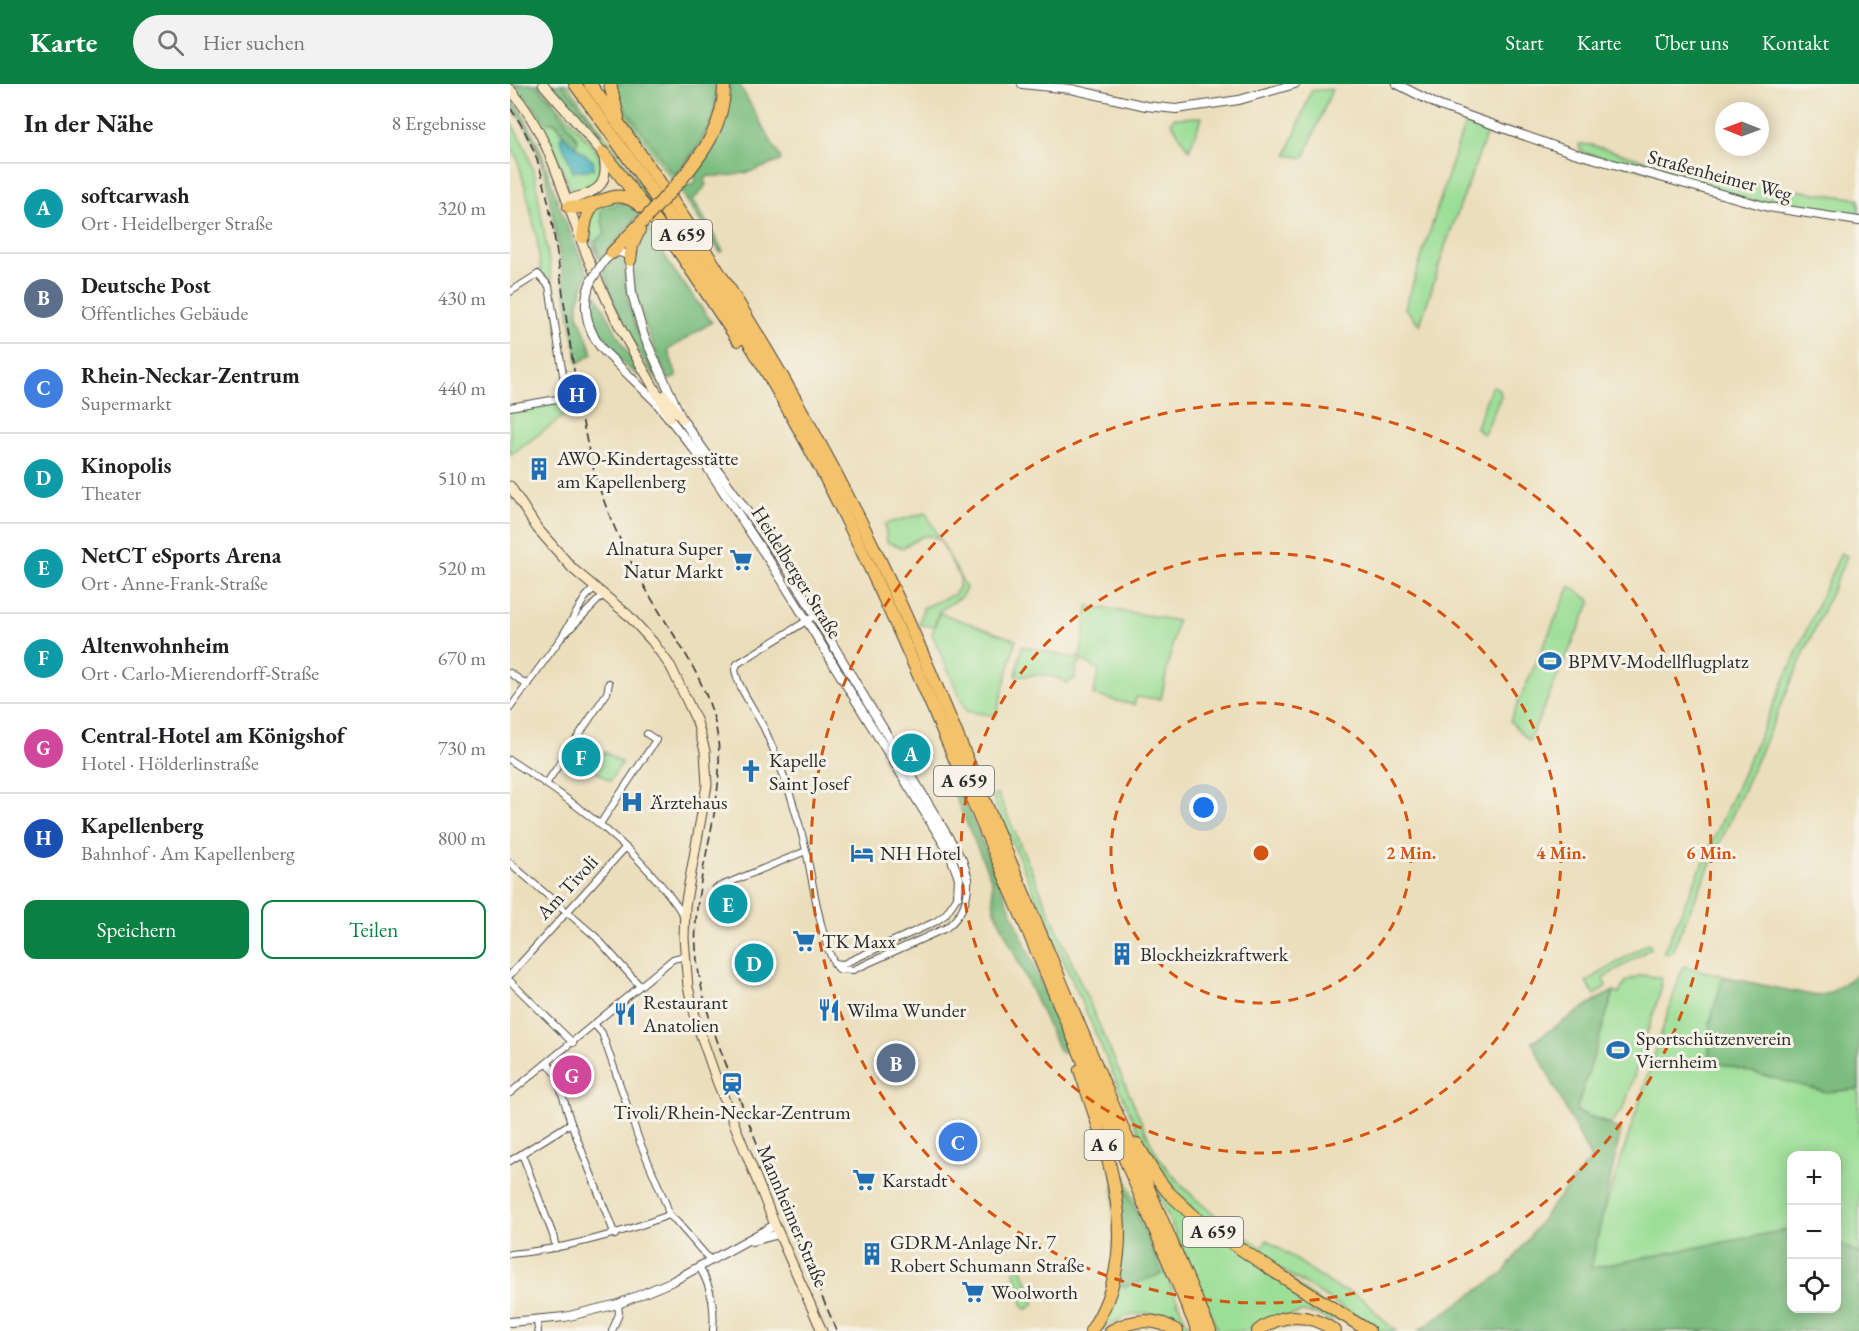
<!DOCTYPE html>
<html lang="de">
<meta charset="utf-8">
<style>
body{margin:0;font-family:"EB Garamond",serif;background:#f2f2f2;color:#202124}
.controls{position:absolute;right:18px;bottom:18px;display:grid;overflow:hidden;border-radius:12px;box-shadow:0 3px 15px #0003}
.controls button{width:54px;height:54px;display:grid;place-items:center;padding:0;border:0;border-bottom:2px solid #e0e0e0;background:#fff;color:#202124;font:30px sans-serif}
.compass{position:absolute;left:1205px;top:18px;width:54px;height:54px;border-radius:50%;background:#fff;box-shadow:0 3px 15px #0003;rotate:271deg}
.you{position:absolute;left:694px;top:724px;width:21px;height:21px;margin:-15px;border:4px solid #fff;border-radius:50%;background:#1a73e8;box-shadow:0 0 0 9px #1a73e833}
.badge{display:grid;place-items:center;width:39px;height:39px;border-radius:50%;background:#0b8043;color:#fff;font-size:20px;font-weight:700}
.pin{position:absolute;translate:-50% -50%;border:3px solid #fff;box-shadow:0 2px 6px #0006}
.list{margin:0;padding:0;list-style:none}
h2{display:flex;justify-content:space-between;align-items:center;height:78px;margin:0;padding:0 24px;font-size:26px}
h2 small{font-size:20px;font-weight:400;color:#757577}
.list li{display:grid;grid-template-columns:39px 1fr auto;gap:18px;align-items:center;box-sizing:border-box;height:90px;padding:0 24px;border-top:2px solid #e0e0e0}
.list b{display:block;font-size:22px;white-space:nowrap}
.list p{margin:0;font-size:20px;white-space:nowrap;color:#757577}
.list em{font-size:20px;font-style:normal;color:#757577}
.actions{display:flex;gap:12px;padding:18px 24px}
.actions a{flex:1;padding:14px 0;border:2px solid #0b8043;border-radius:12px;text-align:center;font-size:21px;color:#0b8043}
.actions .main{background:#0b8043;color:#fff}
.icon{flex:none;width:33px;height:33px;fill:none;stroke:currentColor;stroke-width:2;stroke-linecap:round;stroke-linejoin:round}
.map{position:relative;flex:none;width:1349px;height:1247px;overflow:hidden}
header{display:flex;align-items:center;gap:36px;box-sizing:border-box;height:84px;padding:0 30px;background:#0b8043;color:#fff}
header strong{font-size:28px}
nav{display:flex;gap:33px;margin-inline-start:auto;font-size:21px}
.search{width:420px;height:54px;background:#f2f2f2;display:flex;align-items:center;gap:15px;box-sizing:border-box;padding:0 21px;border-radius:33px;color:#757577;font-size:22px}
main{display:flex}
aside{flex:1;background:#fff}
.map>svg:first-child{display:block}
</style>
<header>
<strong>Karte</strong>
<div class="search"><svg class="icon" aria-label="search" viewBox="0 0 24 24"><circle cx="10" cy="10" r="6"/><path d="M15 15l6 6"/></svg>Hier suchen</div>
<nav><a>Start</a><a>Karte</a><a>Über uns</a><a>Kontakt</a></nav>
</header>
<main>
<aside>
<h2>In der Nähe<small>8 Ergebnisse</small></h2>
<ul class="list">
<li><span class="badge" style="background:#0f9aa8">A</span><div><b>softcarwash</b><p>Ort · Heidelberger Straße</p></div><em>320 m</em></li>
<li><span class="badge" style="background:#5c6f8a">B</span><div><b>Deutsche Post</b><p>Öffentliches Gebäude</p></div><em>430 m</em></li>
<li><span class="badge" style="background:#3f7fe0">C</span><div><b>Rhein-Neckar-Zentrum</b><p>Supermarkt</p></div><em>440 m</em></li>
<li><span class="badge" style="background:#0f9aa8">D</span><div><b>Kinopolis</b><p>Theater</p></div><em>510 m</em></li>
<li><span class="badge" style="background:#0f9aa8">E</span><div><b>NetCT eSports Arena</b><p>Ort · Anne-Frank-Straße</p></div><em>520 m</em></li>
<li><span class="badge" style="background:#0f9aa8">F</span><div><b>Altenwohnheim</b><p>Ort · Carlo-Mierendorff-Straße</p></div><em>670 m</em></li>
<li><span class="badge" style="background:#d1479c">G</span><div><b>Central-Hotel am Königshof</b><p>Hotel · Hölderlinstraße</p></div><em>730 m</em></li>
<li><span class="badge" style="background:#1a4fb4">H</span><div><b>Kapellenberg</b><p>Bahnhof · Am Kapellenberg</p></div><em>800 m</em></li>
</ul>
<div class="actions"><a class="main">Speichern</a><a>Teilen</a></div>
</aside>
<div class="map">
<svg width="1349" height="1247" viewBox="0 0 1349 1247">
<rect width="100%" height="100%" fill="#f7f3e8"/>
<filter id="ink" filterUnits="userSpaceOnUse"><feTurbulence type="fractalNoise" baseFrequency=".0167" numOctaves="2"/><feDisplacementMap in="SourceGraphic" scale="12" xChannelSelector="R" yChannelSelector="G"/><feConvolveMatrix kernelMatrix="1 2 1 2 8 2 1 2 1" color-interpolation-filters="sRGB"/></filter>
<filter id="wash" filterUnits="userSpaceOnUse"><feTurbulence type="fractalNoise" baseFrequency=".008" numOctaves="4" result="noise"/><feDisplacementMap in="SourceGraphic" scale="24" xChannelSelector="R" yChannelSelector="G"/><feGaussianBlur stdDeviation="1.35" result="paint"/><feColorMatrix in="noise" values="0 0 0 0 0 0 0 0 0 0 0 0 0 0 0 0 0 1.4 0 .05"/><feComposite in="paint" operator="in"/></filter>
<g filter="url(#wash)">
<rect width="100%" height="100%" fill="#ebdebb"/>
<g fill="#9bde96" stroke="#638460" stroke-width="1.5" fill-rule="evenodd">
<path d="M1,0H6L10,3C16,12 22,22 30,30C37,39 45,34 51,48L68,56L44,21L25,0H29L84,64C89,71 93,79 92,87C90,105 71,112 59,102L34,42Z"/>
<path d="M37,0H43L89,53L91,52L87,44L52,0H57L130,101L185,184Z"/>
<path d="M105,0L206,9V0H210L206,30L191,62L162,96L111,24Z"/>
<path d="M822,5L794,74L777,71L801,7Z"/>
<path d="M692,33L679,66L661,38L664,34Z"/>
<path d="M0,36L16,65L25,93L52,258L50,259L41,201L31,189L27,155L18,114L7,73L0,62Z"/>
<path d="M955,39L978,46L936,160L910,241L895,224Z"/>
<path d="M1069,60L1081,61L1198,94L1349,115V134L1243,117L1075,69L1070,65Z"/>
<path d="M108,115L133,128L94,173L93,171L130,129L91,131L95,150L85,162L89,176L82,160L78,138L89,120Z"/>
<path d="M105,171L112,172L117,177L120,213L160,316L129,268L112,237L96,202L93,186ZM114,184L118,220L144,290C123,261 100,222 96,186Z"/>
<path d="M984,302L990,306L991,312L974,350L969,348L966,343L981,304Z"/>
<path d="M60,316L62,326L0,371V328L5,325Z"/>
<path d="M416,429L456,504L451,513L429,527L424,542L409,541L413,524L445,510L449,502L450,494L430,456L422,452H413L392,464L377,458L375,440Z"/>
<path d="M1331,469L1337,472L1162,867L1158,870L1153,869Z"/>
<path d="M1060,502L1081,517L1019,657L1000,637Z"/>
<path d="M578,522L649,533L667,537L651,615L626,613L624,621L583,611L589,586L572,576L566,583L565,595L556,599C540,587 524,592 506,592L512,562L562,574L563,575L567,572L570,575Z"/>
<path d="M430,529L506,556L486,632L456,627L422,550Z"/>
<path d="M95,668L112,679L100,697L83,685Z"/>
<path d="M488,710L631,1037C637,1050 642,1064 650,1075C677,1114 712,1137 751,1163L757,1156L829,1205C855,1208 867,1234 886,1247H869L726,1157L685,1127L659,1097L643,1074L625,1040L482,712Z"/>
<path d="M1138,859L1141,864L1093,894L1096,902L1085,911L1076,898Z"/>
<path d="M1173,882L1304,914L1323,912L1349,893V1247H1050L1093,1131ZM1282,1072H1326V1224H1282Z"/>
<path d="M1131,891L1151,894L1150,901L1152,902L1114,1024L1100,1040L1066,1027L1104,907L1109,909L1116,897Z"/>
<path d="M588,1030L680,1247C671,1247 667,1240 660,1235C638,1222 610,1232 592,1247H584L603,1205L604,1079Z"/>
<path d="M637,1084L651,1103L833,1234L819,1237L806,1230L792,1228L744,1244L742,1247H708Z"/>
<path d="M506,1181H510L523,1211L524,1219L518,1225H515L511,1217L514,1212L504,1189Z"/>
</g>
<g fill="#7cbd7f" stroke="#547455" stroke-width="1.5">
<path d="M6,0H25L44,20L68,56L66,61H60L48,41L43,38L37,39Z"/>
<path d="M43,0H52L88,44L91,52L89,53Z"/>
<path d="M105,0H206C208,35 189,64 166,89H162L112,20Z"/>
<path d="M219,0H229L271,75L270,77C244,87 226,94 198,92L194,97L196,101L188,111L183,115L213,167L210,168L171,107L175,102L185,100L186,95L184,91C206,66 221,33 219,0Z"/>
<path d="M0,13C27,46 36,85 50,124C59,146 68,168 78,189L68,218V231L83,270L68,279L36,93C31,77 26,62 18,47C13,36 0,25 0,13Z"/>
<path d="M112,119L121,121L130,129L90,175L85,157L95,150L91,131V125Z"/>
<path d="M138,142L162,184L202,238L158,266L167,293L158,296C144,262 119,213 124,176C126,164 132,153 138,142Z"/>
<path d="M108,175L113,178L118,220L127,247L146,290L144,291C123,260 100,223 96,186L105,176Z"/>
<path d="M83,211H86C99,230 106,251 119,271C123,278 130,284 129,292C122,288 116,282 110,276C92,259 73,238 83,211Z"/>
<path d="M444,697L447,699L529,893L556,966L552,969L550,968L484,825L482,797L440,701Z"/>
<path d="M1349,889V1005L1316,1008L1211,980L1199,972L1200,938L1213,893L1307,912L1320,909Z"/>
<path d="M1104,907L1066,1027L1111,1046L1081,1184L1281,1145L1282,1224H1326L1327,1158L1349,1170V1247H908L993,1189L1041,1123L1081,1075L1022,958L1086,916Z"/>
<path d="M605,1079L652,1190L614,1203L608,1197Z"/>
</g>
<path fill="#40b0bb" stroke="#366e73" stroke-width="1.5" d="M52,51L83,77L84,81L83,85L63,88L50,54Z"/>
</g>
<g filter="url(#ink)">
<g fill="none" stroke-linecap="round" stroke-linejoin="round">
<g stroke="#484641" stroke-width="8">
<g id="minor">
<path d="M0,208L28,190L39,202L56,310L53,314L0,323"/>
<path d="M306,531L227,580L225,586C229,606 245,626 254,644C272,683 286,725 296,766C301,789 314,874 329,885L343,886L436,844C452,832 459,814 458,795"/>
<path d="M56,549L94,510"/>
<path d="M0,589L17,601"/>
<path d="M0,624L51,554L75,514L85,503"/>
<path d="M0,676C65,718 131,766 174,832"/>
<path d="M36,700L97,609L99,599"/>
<path d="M90,740L146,656L137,650"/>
<path d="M0,779L86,853L130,902"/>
<path d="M206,804L296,767"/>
<path d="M324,879L333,880L425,838L435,831L448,812"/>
<path d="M0,891L115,764"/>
<path d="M0,897L63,959"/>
<path d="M84,940L92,949L129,1056L156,1120L159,1131L166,1137L200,1176"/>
<path d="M38,979L46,990L61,1039L105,1151"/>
<path d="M0,1009L163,875L175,872"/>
<path d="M12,1070L43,1151L46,1164"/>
<path d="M0,1077L61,1039"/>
<path d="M0,1170C56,1165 106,1151 159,1131"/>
<path d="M189,1183C201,1202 205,1225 203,1247"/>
<path d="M27,1237L28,1247"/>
<path d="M102,1247L109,1230L108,1220"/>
</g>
</g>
<g stroke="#484641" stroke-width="10">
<g id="tertiary">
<path d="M512,0L561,5L636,22L666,25L729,16L785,0"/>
<path d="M887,0L930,22L1064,69L1258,123L1349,137"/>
<path d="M94,177C102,169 109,164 119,173L122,210L134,252L172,335L277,484L452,776L458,795"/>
<path d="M81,197C71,221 76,243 91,264L146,318L191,374L268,490L439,768L449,794L448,812"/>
<path d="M242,1157L269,1150"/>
<path d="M0,1238L55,1233L108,1220L163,1197L265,1141"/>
</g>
</g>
<g stroke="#484641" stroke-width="11">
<g id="secondary">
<path d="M33,0L93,69C101,103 87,108 57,116"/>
<path d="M0,5C44,56 54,118 80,179C89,198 97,218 107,237C123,270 144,301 160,334"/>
<path d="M154,311L172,335"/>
<path d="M0,402L27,444L63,485L118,531L142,557L161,583L187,638L195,667L197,701L175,822L174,854L178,903L188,943L207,997L265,1141L312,1247"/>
</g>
</g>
<g stroke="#484641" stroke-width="14">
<g id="motorway">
<path d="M65,0C157,124 242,254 314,391C380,518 434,650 490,781C556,937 622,1092 688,1247"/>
<path d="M80,0C184,141 277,290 356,448C403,542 442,640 483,737C555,907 626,1078 700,1247"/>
<path d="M100,0L108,33"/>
<path d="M93,69L168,166L228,256"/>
<path d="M168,99C193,70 215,40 214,0"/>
<path d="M59,123C89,128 102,97 132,123"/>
<path d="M73,153L76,135L83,119"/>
<path d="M102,169L136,134"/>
<path d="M120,176L122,162L129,146"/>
<path d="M570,986C598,1072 636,1163 581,1247"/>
<path d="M627,1060L645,1091L658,1108L688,1136L765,1188L859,1247"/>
<path d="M601,1247C623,1235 646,1233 667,1247"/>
<path d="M748,1247C772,1228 800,1229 825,1247"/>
</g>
</g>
<use href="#minor" stroke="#fff" stroke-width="6"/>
<use href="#tertiary" stroke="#fff" stroke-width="8"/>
<use href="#secondary" stroke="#fae7c3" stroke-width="9"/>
<use href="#motorway" stroke="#f3c26a" stroke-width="12"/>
<path stroke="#2b2b2b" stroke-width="1.5" stroke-dasharray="9 4.5" stroke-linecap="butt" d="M0,24C35,71 40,127 49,183C58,243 65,304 78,363C90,416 112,465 140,512C164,553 194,592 205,639C222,715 181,788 186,864C189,916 210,965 229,1013C259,1092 293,1170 327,1247"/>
<g stroke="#484641" stroke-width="10" stroke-linecap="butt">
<path id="tertiary-bridge" d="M81,197L94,177"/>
</g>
<g stroke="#484641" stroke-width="14" stroke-linecap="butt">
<path id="motorway-bridge" d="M136,134L168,99"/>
</g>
<use href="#tertiary-bridge" stroke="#fff" stroke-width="8"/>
<use href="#motorway-bridge" stroke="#f3c26a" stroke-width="12"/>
</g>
</g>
<g fill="none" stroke="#d5540f" stroke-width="3" stroke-dasharray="10 8">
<circle cx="751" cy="769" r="150"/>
<circle cx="751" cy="769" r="300"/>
<circle cx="751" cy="769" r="450"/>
</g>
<defs>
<g id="building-bare" transform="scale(1.8)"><path d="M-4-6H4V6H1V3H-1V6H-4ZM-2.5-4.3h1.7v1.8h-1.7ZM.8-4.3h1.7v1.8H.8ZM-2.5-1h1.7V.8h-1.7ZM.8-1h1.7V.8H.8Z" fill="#1f6fb2" stroke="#f7f3e8" stroke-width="2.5" paint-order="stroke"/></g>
<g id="supermarket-bare" transform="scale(1.8)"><path d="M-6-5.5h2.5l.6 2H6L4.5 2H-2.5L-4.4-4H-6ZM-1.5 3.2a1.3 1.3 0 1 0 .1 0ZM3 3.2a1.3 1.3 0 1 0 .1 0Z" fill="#1f6fb2" stroke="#f7f3e8" stroke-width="2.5" paint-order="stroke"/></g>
<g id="stadium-bare" transform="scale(1.8)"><path d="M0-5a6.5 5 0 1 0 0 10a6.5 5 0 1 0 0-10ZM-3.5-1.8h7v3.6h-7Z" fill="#1f6fb2" stroke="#f7f3e8" stroke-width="2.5" paint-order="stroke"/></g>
<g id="church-bare" transform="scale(1.8)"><path d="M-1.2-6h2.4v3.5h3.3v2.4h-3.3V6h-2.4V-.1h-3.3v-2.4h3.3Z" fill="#1f6fb2" stroke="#f7f3e8" stroke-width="2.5" paint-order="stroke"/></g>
<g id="hospital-bare" transform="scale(1.8)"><path d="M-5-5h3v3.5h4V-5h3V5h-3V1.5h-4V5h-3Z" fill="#1f6fb2" stroke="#f7f3e8" stroke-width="2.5" paint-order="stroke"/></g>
<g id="hotel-bare" transform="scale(1.8)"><path d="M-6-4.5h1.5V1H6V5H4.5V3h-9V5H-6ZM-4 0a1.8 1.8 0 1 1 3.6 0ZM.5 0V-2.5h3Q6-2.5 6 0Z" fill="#1f6fb2" stroke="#f7f3e8" stroke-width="2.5" paint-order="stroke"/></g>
<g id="restaurant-bare" transform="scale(1.8)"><path d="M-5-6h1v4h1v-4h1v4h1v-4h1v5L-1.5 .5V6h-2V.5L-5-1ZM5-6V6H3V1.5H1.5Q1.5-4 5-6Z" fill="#1f6fb2" stroke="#f7f3e8" stroke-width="2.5" paint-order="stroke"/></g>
<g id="station-bare" transform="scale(1.8)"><path d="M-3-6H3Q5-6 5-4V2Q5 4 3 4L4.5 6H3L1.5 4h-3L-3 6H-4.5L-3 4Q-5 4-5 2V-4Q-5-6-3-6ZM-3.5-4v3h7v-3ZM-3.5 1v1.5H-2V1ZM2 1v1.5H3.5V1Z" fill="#1f6fb2" stroke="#f7f3e8" stroke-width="2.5" paint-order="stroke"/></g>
</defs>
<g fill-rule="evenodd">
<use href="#building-bare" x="29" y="385"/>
<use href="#supermarket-bare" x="231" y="476"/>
<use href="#stadium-bare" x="1040" y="577"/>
<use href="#church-bare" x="241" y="687"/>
<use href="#hospital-bare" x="122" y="718"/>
<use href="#hotel-bare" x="352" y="769"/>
<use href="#supermarket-bare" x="294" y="857"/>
<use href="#building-bare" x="612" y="870"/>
<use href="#restaurant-bare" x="319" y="926"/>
<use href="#restaurant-bare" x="115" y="930"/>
<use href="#stadium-bare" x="1108" y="966"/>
<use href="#station-bare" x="222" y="1000"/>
<use href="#supermarket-bare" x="354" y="1096"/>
<use href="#building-bare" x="362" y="1170"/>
<use href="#supermarket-bare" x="463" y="1208"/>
</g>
<g text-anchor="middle" stroke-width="6" stroke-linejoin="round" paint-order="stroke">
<g fill="#f7f3e8" stroke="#686764" stroke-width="1.5">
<rect x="142" y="136" width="60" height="30" rx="4.5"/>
<rect x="424" y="682" width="60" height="30" rx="4.5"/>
<rect x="574.5" y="1046" width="39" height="30" rx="4.5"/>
<rect x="673" y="1133" width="60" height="30" rx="4.5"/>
</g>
<g font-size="18" font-weight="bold" fill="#2b2b2b">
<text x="172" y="157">A 659</text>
<text x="454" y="703">A 659</text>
<text x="594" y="1067">A 6</text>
<text x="703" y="1154">A 659</text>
</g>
<g font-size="20" fill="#2b2b2b" stroke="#f7f3e8">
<text transform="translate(1210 91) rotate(15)" y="7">Straßenheimer Weg</text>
<text transform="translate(287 488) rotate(58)" y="7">Heidelberger Straße</text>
<text transform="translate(57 803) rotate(-47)" y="7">Am Tivoli</text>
<text transform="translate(283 1132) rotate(67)" y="7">Mannheimer Straße</text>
</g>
<g font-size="20" fill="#2b2b2b" stroke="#f7f3e8" text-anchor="start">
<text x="47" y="381">AWO-Kindertagesstätte<tspan x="47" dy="23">am Kapellenberg</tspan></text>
<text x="213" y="471" text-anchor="end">Alnatura Super<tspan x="213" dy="23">Natur Markt</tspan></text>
<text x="1058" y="584">BPMV-Modellflugplatz</text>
<text x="259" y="683">Kapelle<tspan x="259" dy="23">Saint Josef</tspan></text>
<text x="140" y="725">Ärztehaus</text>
<text x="370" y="776">NH Hotel</text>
<text x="312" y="864">TK Maxx</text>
<text x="630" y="877">Blockheizkraftwerk</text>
<text x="133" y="925">Restaurant<tspan x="133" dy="23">Anatolien</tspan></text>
<text x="337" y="933">Wilma Wunder</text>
<text x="1126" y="961">Sportschützenverein<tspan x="1126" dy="23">Viernheim</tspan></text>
<text x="222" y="1035" text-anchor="middle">Tivoli/Rhein-Neckar-Zentrum</text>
<text x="372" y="1103">Karstadt</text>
<text x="380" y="1165">GDRM-Anlage Nr. 7<tspan x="380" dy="23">Robert Schumann Straße</tspan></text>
<text x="481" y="1215">Woolworth</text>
</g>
</g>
<circle cx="751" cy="769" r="9" fill="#d5540f" stroke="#f7f3e8" stroke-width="3"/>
<g font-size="18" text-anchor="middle" font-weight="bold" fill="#d5540f" stroke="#f7f3e8" stroke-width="6" stroke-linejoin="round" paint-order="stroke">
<text x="901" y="775">2 Min.</text>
<text x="1051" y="775">4 Min.</text>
<text x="1201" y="775">6 Min.</text>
</g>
</svg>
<div class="controls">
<button>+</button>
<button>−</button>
<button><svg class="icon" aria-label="locate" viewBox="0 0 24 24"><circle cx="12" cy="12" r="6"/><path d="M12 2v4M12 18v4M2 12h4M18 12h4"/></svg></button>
</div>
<svg class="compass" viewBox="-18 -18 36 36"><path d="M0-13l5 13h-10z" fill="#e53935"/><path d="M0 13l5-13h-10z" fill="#757577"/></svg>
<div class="you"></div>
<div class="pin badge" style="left:401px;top:669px;background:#0f9aa8">A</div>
<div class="pin badge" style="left:386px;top:979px;background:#5c6f8a">B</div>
<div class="pin badge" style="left:448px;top:1058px;background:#3f7fe0">C</div>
<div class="pin badge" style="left:244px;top:879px;background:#0f9aa8">D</div>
<div class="pin badge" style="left:218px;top:820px;background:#0f9aa8">E</div>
<div class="pin badge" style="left:71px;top:673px;background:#0f9aa8">F</div>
<div class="pin badge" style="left:62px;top:991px;background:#d1479c">G</div>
<div class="pin badge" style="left:67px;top:310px;background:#1a4fb4">H</div>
</div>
</main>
